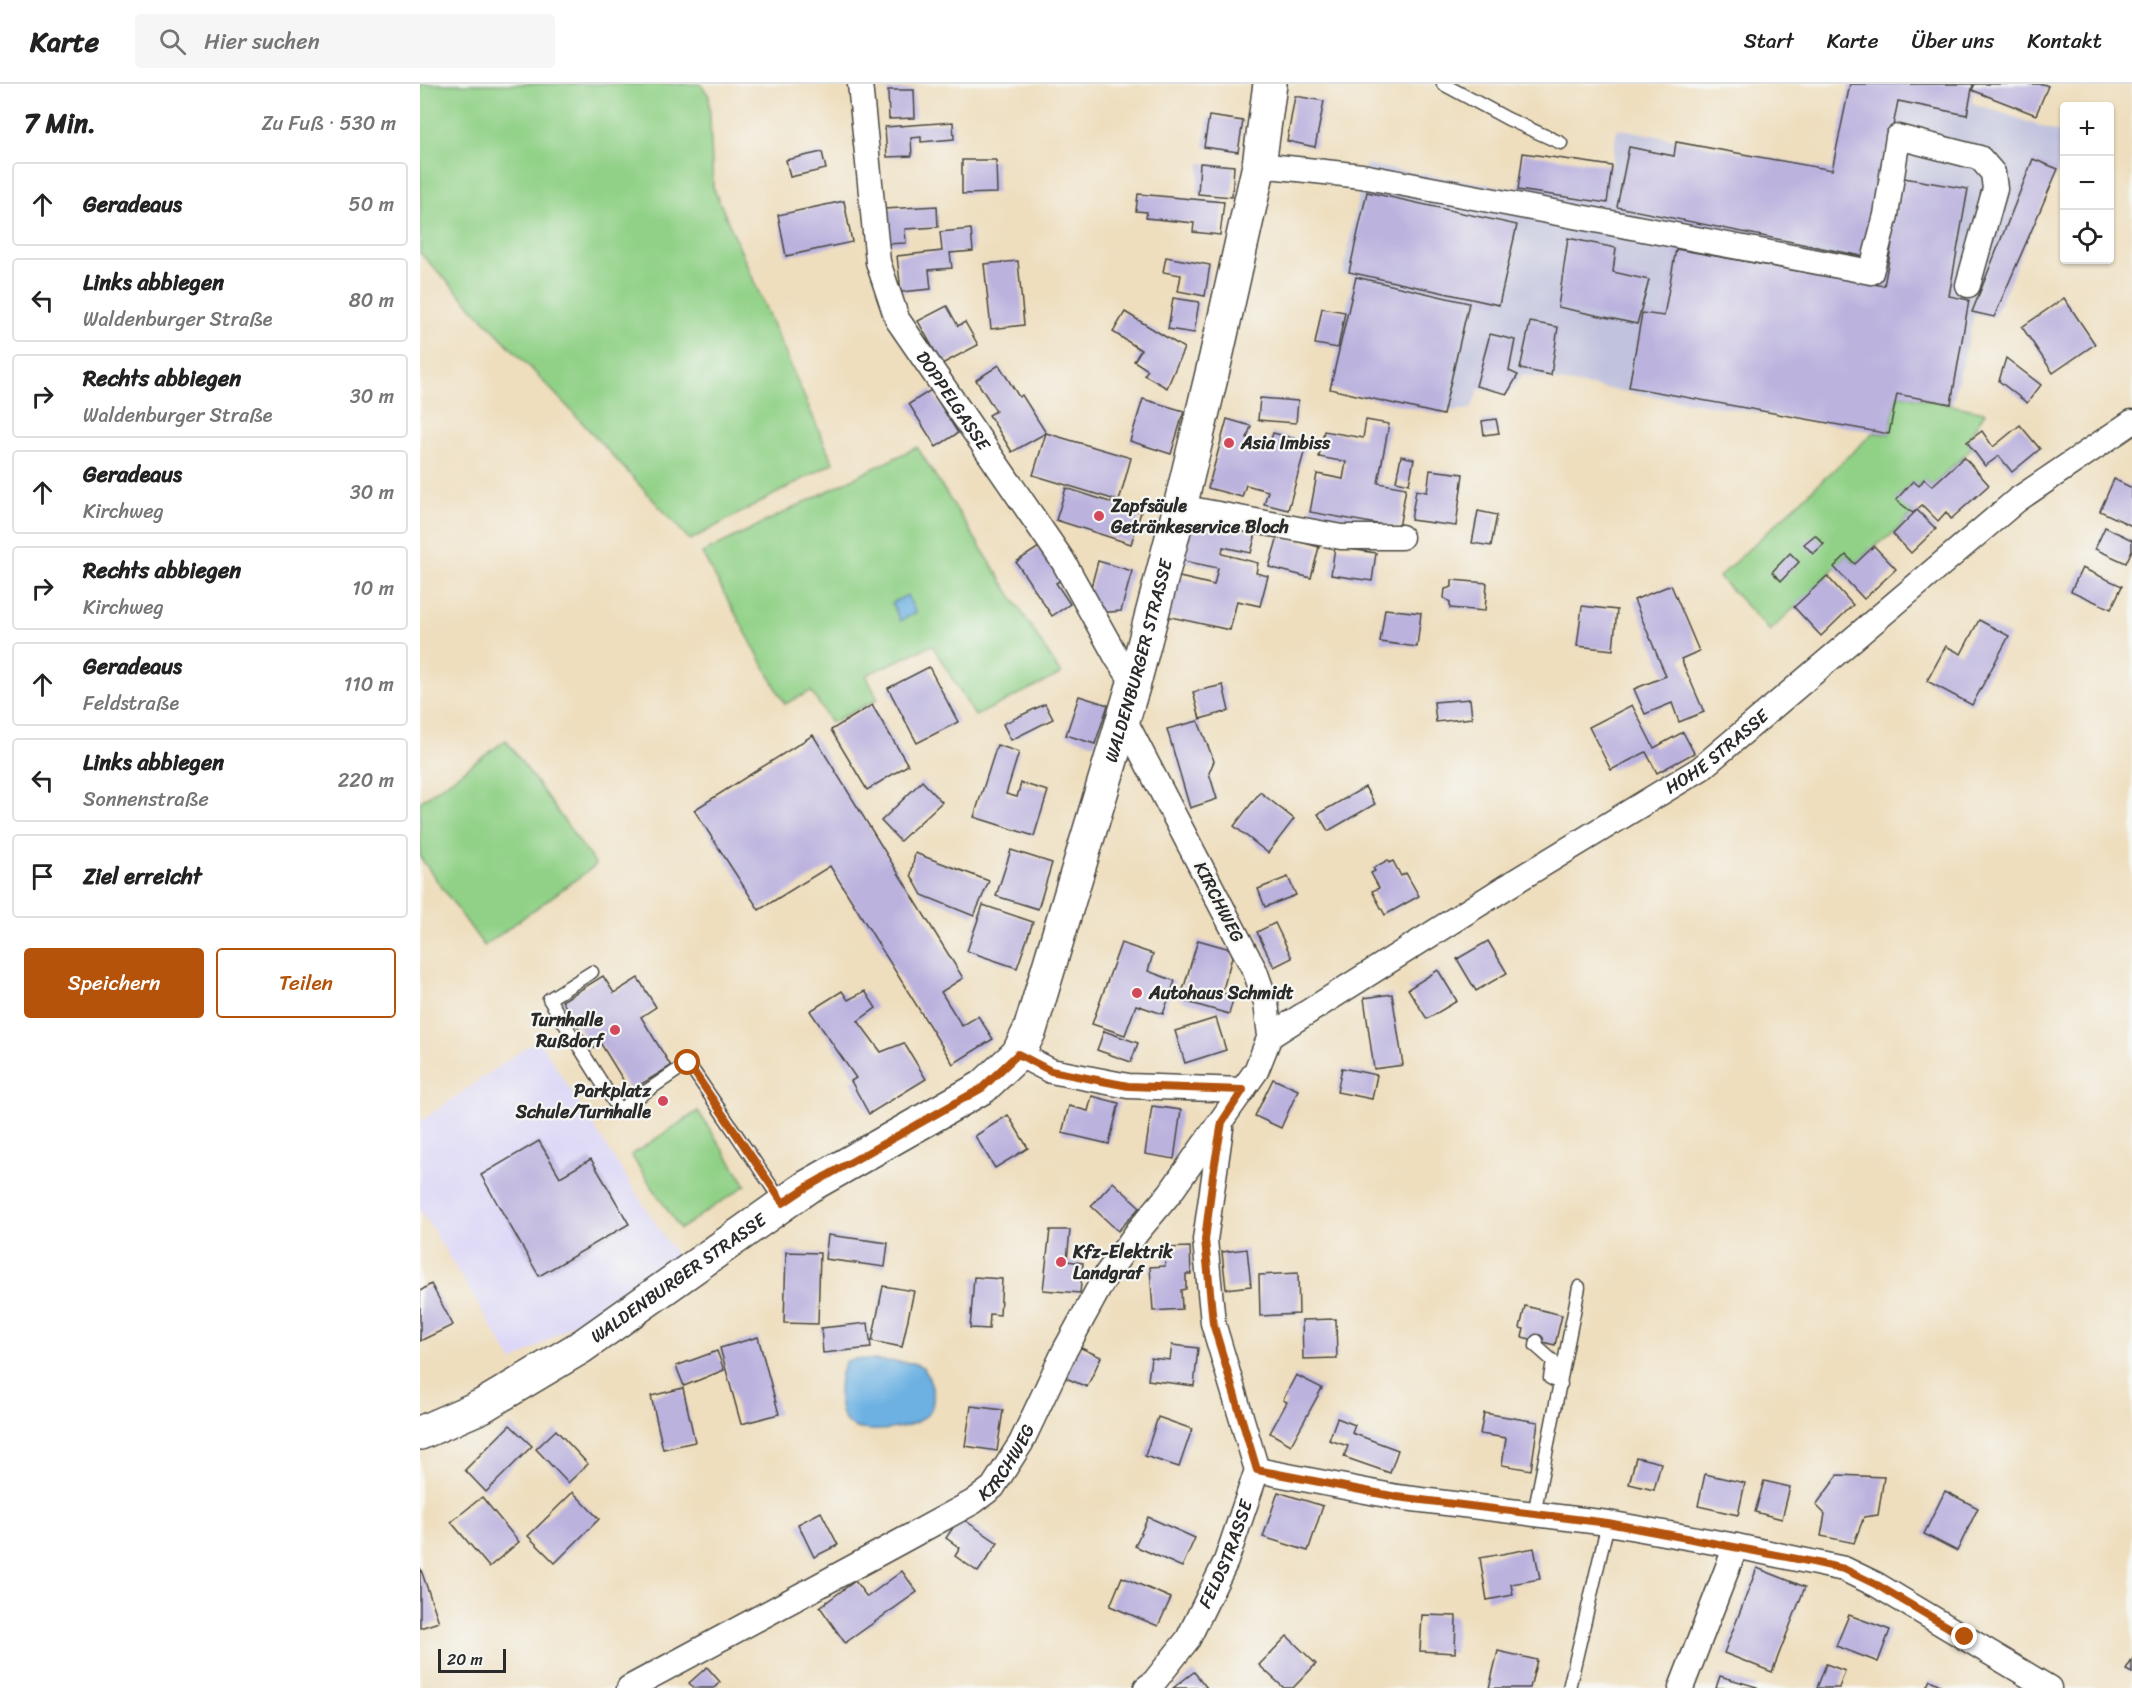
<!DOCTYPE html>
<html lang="de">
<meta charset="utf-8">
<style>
body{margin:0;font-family:Sriracha,sans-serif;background:#f6f6f6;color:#222}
.controls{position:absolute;right:18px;top:18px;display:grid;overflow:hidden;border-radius:6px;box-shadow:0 2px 4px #0004}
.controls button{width:54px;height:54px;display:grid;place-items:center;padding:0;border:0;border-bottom:2px solid #e0e0e0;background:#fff;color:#222;font:30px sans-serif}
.scale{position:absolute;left:18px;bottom:15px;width:68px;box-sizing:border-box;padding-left:6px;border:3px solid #2b2b2b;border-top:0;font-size:16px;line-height:21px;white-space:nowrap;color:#2b2b2b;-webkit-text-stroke:4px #f6f6f2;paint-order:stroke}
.stop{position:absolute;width:18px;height:18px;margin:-14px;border:4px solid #b45309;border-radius:50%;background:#fff}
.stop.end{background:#b45309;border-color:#fff;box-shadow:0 2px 6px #0008}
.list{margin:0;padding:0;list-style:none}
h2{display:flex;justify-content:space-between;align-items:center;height:78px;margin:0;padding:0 24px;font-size:26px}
h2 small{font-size:20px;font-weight:400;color:#767676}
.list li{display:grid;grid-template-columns:39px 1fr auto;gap:18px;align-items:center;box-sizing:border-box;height:84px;margin:0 12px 12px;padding:0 12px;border:2px solid #e0e0e0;border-radius:6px}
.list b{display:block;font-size:22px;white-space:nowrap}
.list p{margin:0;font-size:20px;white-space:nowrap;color:#767676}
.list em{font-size:20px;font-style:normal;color:#767676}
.actions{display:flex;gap:12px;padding:18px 24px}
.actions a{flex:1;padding:14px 0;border:2px solid #b45309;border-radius:6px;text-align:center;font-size:21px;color:#b45309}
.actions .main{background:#b45309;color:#fff}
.icon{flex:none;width:33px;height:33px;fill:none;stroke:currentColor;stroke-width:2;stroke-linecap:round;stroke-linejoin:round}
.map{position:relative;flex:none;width:1712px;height:1604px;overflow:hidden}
header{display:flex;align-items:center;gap:36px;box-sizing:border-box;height:84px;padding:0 30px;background:#fff;border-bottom:2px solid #e0e0e0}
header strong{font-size:28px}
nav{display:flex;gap:33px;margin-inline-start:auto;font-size:21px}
.search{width:420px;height:54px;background:#f6f6f6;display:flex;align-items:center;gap:15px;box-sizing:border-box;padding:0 21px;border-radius:6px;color:#767676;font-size:22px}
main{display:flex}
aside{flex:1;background:#fff}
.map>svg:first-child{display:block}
</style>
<header>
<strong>Karte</strong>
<div class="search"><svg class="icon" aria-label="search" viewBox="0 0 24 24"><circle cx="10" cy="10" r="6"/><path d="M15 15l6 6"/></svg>Hier suchen</div>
<nav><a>Start</a><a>Karte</a><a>Über uns</a><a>Kontakt</a></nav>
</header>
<main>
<aside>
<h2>7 Min.<small>Zu Fuß · 530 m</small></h2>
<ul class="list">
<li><svg class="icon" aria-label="ahead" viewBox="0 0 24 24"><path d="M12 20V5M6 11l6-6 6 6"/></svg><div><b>Geradeaus</b></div><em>50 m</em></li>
<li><svg class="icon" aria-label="left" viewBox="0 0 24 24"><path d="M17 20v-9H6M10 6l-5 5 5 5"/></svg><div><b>Links abbiegen</b><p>Waldenburger Straße</p></div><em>80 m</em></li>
<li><svg class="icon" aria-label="right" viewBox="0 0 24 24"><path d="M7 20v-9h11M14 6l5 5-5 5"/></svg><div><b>Rechts abbiegen</b><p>Waldenburger Straße</p></div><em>30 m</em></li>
<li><svg class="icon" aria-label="ahead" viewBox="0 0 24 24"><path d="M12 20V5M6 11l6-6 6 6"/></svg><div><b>Geradeaus</b><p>Kirchweg</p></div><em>30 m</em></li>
<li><svg class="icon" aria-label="right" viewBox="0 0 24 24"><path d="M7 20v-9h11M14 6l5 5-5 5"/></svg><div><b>Rechts abbiegen</b><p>Kirchweg</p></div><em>10 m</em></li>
<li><svg class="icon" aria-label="ahead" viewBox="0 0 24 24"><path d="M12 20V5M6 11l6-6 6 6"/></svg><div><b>Geradeaus</b><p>Feldstraße</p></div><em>110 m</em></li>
<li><svg class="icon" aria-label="left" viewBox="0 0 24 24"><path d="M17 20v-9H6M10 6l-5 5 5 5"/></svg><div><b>Links abbiegen</b><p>Sonnenstraße</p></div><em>220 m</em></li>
<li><svg class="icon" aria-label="arrive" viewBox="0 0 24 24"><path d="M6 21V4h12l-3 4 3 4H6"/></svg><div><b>Ziel erreicht</b></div></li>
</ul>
<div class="actions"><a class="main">Speichern</a><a>Teilen</a></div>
</aside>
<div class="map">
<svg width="1712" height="1604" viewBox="0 0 1712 1604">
<rect width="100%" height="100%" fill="#f6f6f2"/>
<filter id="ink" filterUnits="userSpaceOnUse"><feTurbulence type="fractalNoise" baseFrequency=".0167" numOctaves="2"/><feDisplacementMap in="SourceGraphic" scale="12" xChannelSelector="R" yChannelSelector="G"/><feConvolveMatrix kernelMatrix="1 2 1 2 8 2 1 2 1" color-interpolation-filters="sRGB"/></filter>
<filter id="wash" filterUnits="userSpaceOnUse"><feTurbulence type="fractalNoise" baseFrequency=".008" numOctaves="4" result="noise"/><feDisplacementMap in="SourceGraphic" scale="24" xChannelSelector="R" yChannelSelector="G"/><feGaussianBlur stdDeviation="1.35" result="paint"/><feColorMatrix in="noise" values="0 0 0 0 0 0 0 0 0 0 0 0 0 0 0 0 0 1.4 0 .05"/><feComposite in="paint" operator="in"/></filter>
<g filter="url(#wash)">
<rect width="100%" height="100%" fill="#eedebe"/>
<path fill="#dbd6f7" d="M118,955L257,1173L93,1278L0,1125V1038Z"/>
<path fill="#c1c2dd" d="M1430,0H1553L1552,19L1644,50V70L1574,233L1554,231L1533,318L1478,310L1469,350L1102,291L1090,309L1059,305L1051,325L1020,328L910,304L933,193L923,190L945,81L1187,119L1197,44L1412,86Z"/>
<g fill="#91d187" stroke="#5e7e59" stroke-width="1.5">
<path d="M0,0H281L289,12L293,103L413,379L270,456L147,322L0,169Z"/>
<path d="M1477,310L1565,328L1547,357L1552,364L1512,402L1504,395L1499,402L1493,397L1477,415L1493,429L1473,450L1454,462L1435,480L1426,471L1407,492L1350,547L1299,493L1453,349L1469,350Z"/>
<path d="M497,363L641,590L555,632L512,561L446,591L458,615L411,639L391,607L365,620L282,469Z"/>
<path d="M86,656L176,781L64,862L0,773V718Z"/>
<path d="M278,1027L326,1101L260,1145L211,1071Z"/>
</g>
<g fill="#6cb1e2" stroke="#4c6e86" stroke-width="1.5">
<path d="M487,511L496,529L480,537L472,519Z"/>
<path d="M438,1275L493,1279L503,1283C510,1295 518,1313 510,1327C500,1345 449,1351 432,1342C420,1336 419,1320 419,1308C419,1297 420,1287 426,1277Z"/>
</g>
<g id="blocks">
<g fill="#bbb2de">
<path d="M1430,0H1553L1547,31L1478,17L1447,173L1197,123L1209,63L1254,72L1256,58L1412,86Z"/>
<path d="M1555,0H1623L1628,2L1616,31L1552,6Z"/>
<path d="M468,6H494L495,34L469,35Z"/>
<path d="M875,12L904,17L895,63L867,57Z"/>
<path d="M789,32L823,37L818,68L784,63Z"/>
<path d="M533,38L534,55L501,58V53L491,54L492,72L467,73L465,43Z"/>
<path d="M402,68L406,85L370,93L366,76Z"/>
<path d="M1103,69L1192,82L1187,119L1098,106Z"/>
<path d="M1613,75L1638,85L1574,233L1552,228Z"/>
<path d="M542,76H576L577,109L542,110Z"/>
<path d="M780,79L814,82L812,113L778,110Z"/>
<path d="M1484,94L1548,105L1529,212L1549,216L1531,320L1477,310L1469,350L1209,303L1222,229L1244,232L1256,165L1464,202Z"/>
<path d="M947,108L1097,141L1079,221L929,188Z"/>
<path d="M718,110L804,118L800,151L773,148L774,139L726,134L727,128L716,127Z"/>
<path d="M424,117L432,158L366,172L358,131Z"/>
<path d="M517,122L518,143L485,145L486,159L466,160L464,125Z"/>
<path d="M551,145L553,167L530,169L532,184L509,186L511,205L481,208L477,172L522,167L520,148Z"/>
<path d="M1148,154L1196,164L1193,188L1229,196L1217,240L1138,223Z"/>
<path d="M746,173L790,181L785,212L758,207L761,191L743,188Z"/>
<path d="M598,177L604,241L571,245L564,180Z"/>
<path d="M936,193L1049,219L1023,331L910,305Z"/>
<path d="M753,214L779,218L774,249L748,245Z"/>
<path d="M1644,214L1675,260L1633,289L1602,243Z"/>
<path d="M527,222L538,242L545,238L558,261L522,280L498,237Z"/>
<path d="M902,224L925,228L918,264L895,260Z"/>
<path d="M705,228L764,264L747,304L724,291L728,286L714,277L721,266L693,248Z"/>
<path d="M1110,238L1138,243L1131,291L1100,285Z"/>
<path d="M1070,250L1095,256L1089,287L1098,291L1087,310L1056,302Z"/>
<path d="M1586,274L1621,301L1607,319L1579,297Z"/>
<path d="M579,281L599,313L602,311L626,349L592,368L569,331L576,327L556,296Z"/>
<path d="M511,306L538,349L516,363L489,320Z"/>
<path d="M840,314L878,317L876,339L838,336Z"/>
<path d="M723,315L764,327L751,370L710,357Z"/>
<path d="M807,335L831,342L827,354L849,361L853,349L887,358L868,426L844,420L848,407L826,401L822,413L788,404Z"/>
<path d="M1076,335L1079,349L1064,351L1062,337Z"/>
<path d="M946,336L969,340L958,399L986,404L979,444L890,428L897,390L923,395L926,378L899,373L904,347L943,354Z"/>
<path d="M1600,341L1620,365L1592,388L1579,372L1565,382L1547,358L1562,347L1573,363Z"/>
<path d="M626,349L711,374L699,417L613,391Z"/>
<path d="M981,372L994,375L989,400L976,397Z"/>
<path d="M1544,373L1569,401L1531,435L1526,428L1518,437L1502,421L1493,429L1476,416L1493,397L1499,402L1504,395L1512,402Z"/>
<path d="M1010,386L1043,390L1036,442L991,436L996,406L1007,408Z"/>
<path d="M1694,395L1712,404V442L1680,427Z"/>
<path d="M646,404L721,428L711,460L636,436Z"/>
<path d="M1497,426L1516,445L1491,469L1473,450Z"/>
<path d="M1058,427L1077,431L1071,462L1052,459Z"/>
<path d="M769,434L836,449L831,469L803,463L802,470L838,479L836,489L848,492L840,522L817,517L810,546L746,532L755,492L794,501L798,484L759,476Z"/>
<path d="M1685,443L1712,456V466L1706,479L1675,465Z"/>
<path d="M1395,451L1404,460L1393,470L1384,460Z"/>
<path d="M858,452L899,463L891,494L849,483Z"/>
<path d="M622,461L644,494L636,499L650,520L632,532L596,478Z"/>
<path d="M1454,462L1476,485L1444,515L1414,483L1426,471L1435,480Z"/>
<path d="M915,463L956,469L952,497L911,491Z"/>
<path d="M1370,469L1379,478L1361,497L1352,488Z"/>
<path d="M678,477L712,487L701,527L678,529L668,514Z"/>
<path d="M1662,484L1702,502L1691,525L1651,507Z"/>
<path d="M1407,492L1433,521L1401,552L1374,523Z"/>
<path d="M1032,496L1067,499L1065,527L1030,524V518L1024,514L1025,505L1032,503Z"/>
<path d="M1251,501L1279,567L1261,575L1284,628L1259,638L1252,619L1225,630L1214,605L1246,592L1214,516Z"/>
<path d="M1162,522L1197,526L1193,566L1157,562Z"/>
<path d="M965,525L1001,529L997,563L960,558Z"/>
<path d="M1559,536L1589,552L1552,621L1507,597L1526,562L1541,570Z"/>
<path d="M509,583L538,638L497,659L468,604Z"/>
<path d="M803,601L809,627L780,635L773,608Z"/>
<path d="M659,612L688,621L675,660L646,651Z"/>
<path d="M1050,615L1052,634L1016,638L1014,618Z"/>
<path d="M625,620L633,635L591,656L583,640Z"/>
<path d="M452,621L488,681L447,706L411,646Z"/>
<path d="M1212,621L1234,664L1263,648L1274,669L1237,689L1226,668L1191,686L1169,643Z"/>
<path d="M778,637L794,677L789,689L797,715L770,724L747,645Z"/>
<path d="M393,651L543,894L521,908L542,942L558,932L573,955L533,980L410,782L339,826L274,726Z"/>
<path d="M577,661L599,668L586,710L597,713L601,699L628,707L614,752L554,733Z"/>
<path d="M502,697L522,718L480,757L461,737Z"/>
<path d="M945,703L955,720L908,747L898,730Z"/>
<path d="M840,708L874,735L848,769L814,742Z"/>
<path d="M591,766L632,779L618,825L576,812Z"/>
<path d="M495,769L569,797L554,832L502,811L491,791Z"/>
<path d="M968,776L969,779L973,777L981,792L986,789L999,812L965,831L952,807L959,804L951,789L955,787L953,784Z"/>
<path d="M868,793L876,811L845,823L838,805Z"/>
<path d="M563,821L613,838L597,884L547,867Z"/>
<path d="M855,839L872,874L854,883L837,848Z"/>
<path d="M778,856L814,866L802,909L814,912L809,930L760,916Z"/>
<path d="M1068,857L1087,889L1056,907L1037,875Z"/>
<path d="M701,859L733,870L728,887L755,897L743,930L716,921L705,951L672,940Z"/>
<path d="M1018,886L1037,917L1007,935L988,905Z"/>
<path d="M183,892L194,909L218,894L236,923L221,933L251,982L210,1007L181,960L172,965L142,917Z"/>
<path d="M422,907L428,916L445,907L456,924L438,937L461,968L484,959L506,995L449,1030L431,997L436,994L390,927Z"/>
<path d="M972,910L983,981L954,985L944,914Z"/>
<path d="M796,934L806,966L765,979L755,947Z"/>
<path d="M684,947L718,959L711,978L677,966Z"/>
<path d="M922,984L957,991L952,1015L917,1008Z"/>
<path d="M853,995L878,1006L861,1044L835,1032Z"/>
<path d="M672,1012L699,1019L689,1060L642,1049L649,1022L668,1027Z"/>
<path d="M732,1022L761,1026L754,1075L725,1070Z"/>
<path d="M588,1031L608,1064L575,1084L555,1052Z"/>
<path d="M119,1057L140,1093L171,1075L209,1140L119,1192L61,1091Z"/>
<path d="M693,1098L720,1123L698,1147L671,1122Z"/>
<path d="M630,1146H650L647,1177L663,1179L660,1209L623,1206Z"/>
<path d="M408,1151L468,1159L465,1183L405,1175Z"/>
<path d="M770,1163L771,1190H766V1205L761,1206L762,1225L733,1227L730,1183L745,1182L744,1164Z"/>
<path d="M827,1165L831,1202L806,1205L802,1168Z"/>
<path d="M366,1168L400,1169L398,1240L364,1239Z"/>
<path d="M878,1189L879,1230L840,1232L839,1191Z"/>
<path d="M554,1193L582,1195L580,1231L570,1230L569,1245L550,1244Z"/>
<path d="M11,1200L33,1241L0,1257V1207Z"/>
<path d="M463,1202L494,1207L482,1263L452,1257Z"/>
<path d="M1105,1222L1142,1231L1135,1261L1102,1253L1104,1245L1100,1244Z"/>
<path d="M916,1235L917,1274L883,1275L882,1236Z"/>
<path d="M448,1239L451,1264L403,1269L401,1244Z"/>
<path d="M338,1253L359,1330L321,1340L300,1264Z"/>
<path d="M752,1261L778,1264L774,1302L728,1296L731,1274L750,1276Z"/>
<path d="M659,1263L681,1273L667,1303L646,1294Z"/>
<path d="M297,1267L304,1286L264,1302L256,1282Z"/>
<path d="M876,1291L902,1304L871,1361L850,1349L867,1318L863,1316Z"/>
<path d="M263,1304L275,1358L243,1365L231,1312Z"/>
<path d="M551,1322L583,1326L577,1367L545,1362Z"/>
<path d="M1064,1329L1118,1338L1111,1386L1082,1381L1086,1354L1060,1350Z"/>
<path d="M738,1333L772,1345L759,1383L725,1372Z"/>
<path d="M917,1334L935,1341L932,1349L978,1366L970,1389L924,1373L928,1362L909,1356Z"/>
<path d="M90,1341L112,1362L66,1408L45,1386Z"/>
<path d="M136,1346L168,1380L148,1399L116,1365Z"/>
<path d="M1216,1373L1241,1379L1234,1406L1209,1400Z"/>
<path d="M1285,1390L1325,1399L1318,1431L1278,1422Z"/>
<path d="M1418,1391L1464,1393L1458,1431L1444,1433L1434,1459L1401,1452L1405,1430L1396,1421Z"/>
<path d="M1344,1397L1370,1403L1362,1435L1335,1428Z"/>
<path d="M1525,1407L1558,1424L1537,1467L1504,1450Z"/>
<path d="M153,1408L179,1435L135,1479L108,1452Z"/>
<path d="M858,1408L903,1422L888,1467L843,1453Z"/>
<path d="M62,1413L99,1458L69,1483L31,1438Z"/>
<path d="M401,1428L418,1461L394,1473L378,1440Z"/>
<path d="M540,1433L578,1459L558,1488L535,1472L540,1464L526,1454Z"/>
<path d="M728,1433L775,1454L762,1483L715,1462Z"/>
<path d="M1114,1464L1120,1495L1091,1500L1093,1511L1067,1516L1060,1474Z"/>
<path d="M0,1483L19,1538L0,1544Z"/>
<path d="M1337,1484L1385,1503L1352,1588L1304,1569Z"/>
<path d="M482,1487L497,1508L425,1559L400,1523L435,1497L447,1513Z"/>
<path d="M702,1493L751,1514L738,1542L690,1522Z"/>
<path d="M1002,1531L1036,1532L1035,1569L1000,1567Z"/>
<path d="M1429,1531L1470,1546L1458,1578L1416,1562Z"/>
<path d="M867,1552L896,1580L873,1604H864L839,1581Z"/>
<path d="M1078,1567L1117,1576L1110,1604H1069Z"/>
<path d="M1712,1576V1589L1706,1586Z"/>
<path d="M1406,1580L1425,1587L1419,1604H1397Z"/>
<path d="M287,1583L300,1598L294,1604H274L269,1599Z"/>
<path d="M774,1588L787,1604H753Z"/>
<path d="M1300,1592L1337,1603V1604H1296Z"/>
<path d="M1510,1596L1526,1604H1506Z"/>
</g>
</g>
</g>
<g filter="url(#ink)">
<use href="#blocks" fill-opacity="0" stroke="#484641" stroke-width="1.5"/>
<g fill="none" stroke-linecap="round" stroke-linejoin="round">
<g stroke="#484641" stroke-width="15">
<g id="lane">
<path d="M1023,0L1088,35L1141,59"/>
<path d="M172,888L129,915L199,1026L268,979L362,1118"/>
<path d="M1117,1257L1116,1262L1133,1277L1130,1294L1141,1300"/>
<path d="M1114,1430L1159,1203"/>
<path d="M1149,1604L1188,1439"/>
</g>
</g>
<g stroke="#484641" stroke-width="27">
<g id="street">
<path id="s1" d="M440,0L458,178L477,235L643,477L697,574L714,599"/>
<path d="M839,81L942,92L1451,188L1466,131L1478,53L1560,74L1573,89L1575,105L1548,201"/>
<path d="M760,423L921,453H981"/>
<path id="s2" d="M850,952L1086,803L1280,685L1597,416L1712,338"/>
<path d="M598,970L631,987L708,1002L823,1006"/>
<path d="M837,1386L977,1413L1188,1439L1316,1462L1424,1485L1457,1501L1629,1604"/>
<path id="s3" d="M209,1604L476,1460L553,1418L573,1403L601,1359L645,1266L686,1191L718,1147L750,1109L836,987L850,952L846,918L835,887L704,635"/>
<path id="s4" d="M726,1604L734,1598L768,1555L806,1477L837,1386L793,1239L785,1156L801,1044"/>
<path d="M1261,1604L1316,1462"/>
</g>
</g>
<g stroke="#484641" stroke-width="36">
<g id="secondary">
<path id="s5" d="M0,1349L62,1322L161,1263L387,1103L563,1003L598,970L610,946L714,599L760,423L796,273L839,81L850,0"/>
</g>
</g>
<use href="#lane" stroke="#fff" stroke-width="12"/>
<use href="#street" stroke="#fff" stroke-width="24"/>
<use href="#secondary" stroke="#fff" stroke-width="33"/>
</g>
</g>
<g fill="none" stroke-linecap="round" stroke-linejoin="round" filter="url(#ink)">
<path stroke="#b45309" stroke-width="8" d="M268,979L363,1119L387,1103L562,1004L598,970L631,987L708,1002L823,1006L802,1038L793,1091L785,1156L793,1239L837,1386L977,1413L1188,1439L1393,1478L1424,1485L1457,1501L1545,1553"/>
</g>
<g fill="#d1495b" stroke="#f6f6f2" stroke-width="2">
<circle cx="809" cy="359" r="6"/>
<circle cx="679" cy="432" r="6"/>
<circle cx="717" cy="909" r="6"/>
<circle cx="195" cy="946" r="6"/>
<circle cx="243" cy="1017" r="6"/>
<circle cx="641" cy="1178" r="6"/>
</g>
<g text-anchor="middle" stroke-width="4.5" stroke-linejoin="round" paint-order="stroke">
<g font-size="18" fill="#2b2b2b" stroke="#f6f6f2">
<text dy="6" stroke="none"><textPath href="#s1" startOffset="338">DOPPELGASSE</textPath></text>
<text dy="6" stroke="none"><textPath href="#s5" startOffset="1122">WALDENBURGER STRASSE</textPath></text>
<text dy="6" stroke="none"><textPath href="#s2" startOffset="530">HOHE STRASSE</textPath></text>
<text transform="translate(799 818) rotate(63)" y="6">KIRCHWEG</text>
<text dy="6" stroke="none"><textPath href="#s5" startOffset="302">WALDENBURGER STRASSE</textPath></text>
<text dy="6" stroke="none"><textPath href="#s3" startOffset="444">KIRCHWEG</textPath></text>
<text dy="6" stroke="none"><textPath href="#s4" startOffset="158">FELDSTRASSE</textPath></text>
</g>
<g font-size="18" font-weight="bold" fill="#2b2b2b" stroke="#f6f6f2" text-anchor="start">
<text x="821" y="365">Asia Imbiss</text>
<text x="691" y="428">Zapfsäule<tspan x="691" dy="21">Getränkeservice Bloch</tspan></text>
<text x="729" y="915">Autohaus Schmidt</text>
<text x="183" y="942" text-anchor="end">Turnhalle<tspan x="183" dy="21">Rußdorf</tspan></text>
<text x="231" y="1013" text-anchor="end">Parkplatz<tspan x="231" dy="21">Schule/Turnhalle</tspan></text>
<text x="653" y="1174">Kfz-Elektrik<tspan x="653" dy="21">Landgraf</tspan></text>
</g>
</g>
</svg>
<div class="controls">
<button>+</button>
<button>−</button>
<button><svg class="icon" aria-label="locate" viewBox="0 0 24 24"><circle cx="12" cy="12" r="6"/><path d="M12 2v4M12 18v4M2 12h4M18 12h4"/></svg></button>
</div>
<div class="scale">20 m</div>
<div class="stop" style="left:268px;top:979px"></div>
<div class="stop end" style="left:1545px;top:1553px"></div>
</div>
</main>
